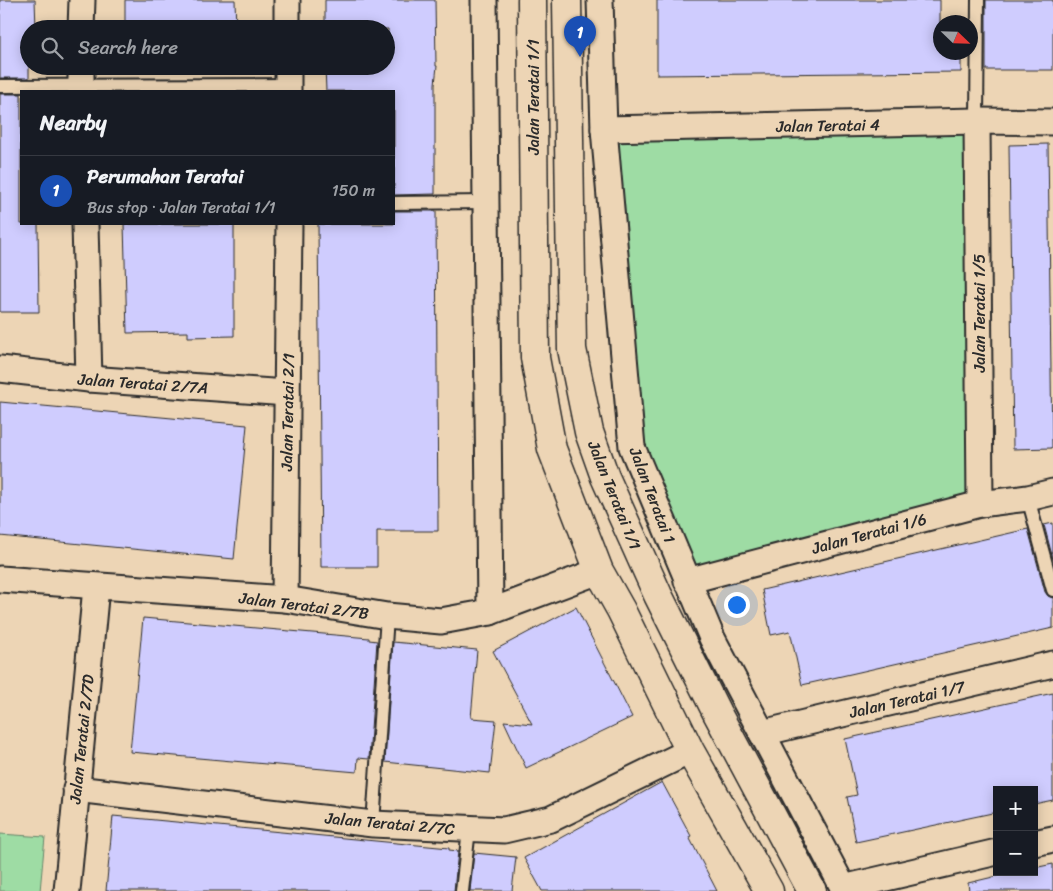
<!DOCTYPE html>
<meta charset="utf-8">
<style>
body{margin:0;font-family:Sriracha,sans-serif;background:#242831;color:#f1f3f6}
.controls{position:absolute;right:15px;bottom:15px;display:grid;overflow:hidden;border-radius:0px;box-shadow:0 2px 12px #0003}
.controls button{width:45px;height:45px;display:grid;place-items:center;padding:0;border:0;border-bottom:1px solid #363941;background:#171b24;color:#f1f3f6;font:25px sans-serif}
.compass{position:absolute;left:933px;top:15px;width:45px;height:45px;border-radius:50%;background:#171b24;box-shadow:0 2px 12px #0003;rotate:113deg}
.you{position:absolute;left:736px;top:604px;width:18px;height:18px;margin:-12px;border:4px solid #fff;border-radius:50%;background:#1a73e8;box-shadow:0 0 0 8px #1a73e833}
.badge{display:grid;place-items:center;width:32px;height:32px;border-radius:50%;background:#2563eb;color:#fff;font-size:16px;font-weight:700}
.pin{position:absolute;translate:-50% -41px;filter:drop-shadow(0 1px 2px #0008)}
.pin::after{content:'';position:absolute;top:26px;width:18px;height:15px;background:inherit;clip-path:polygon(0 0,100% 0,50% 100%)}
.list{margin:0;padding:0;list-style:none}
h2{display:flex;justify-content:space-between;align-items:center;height:65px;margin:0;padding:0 20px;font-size:21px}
h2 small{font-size:16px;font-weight:400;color:#9ea1a6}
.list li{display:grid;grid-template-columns:32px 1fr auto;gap:15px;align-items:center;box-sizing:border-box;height:70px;padding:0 20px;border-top:1px solid #363941}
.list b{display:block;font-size:19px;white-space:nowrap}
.list p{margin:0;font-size:16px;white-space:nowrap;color:#9ea1a6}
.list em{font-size:16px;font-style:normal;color:#9ea1a6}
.icon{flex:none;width:28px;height:28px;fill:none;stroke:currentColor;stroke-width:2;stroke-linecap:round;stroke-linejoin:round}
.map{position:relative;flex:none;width:1053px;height:891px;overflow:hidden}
.search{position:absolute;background:#171b24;box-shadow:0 2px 12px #0003;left:20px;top:20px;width:375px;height:55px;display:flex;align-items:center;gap:12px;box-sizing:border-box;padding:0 18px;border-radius:28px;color:#9ea1a6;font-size:19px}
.panel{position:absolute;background:#171b24;box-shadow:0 2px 12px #0003;left:20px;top:90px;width:375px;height:135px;border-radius:0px}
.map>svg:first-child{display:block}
</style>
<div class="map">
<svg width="1053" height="891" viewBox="0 0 1053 891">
<rect width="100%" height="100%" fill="#edd5b5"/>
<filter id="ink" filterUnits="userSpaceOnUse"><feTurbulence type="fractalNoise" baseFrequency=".02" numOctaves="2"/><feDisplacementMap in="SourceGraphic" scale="10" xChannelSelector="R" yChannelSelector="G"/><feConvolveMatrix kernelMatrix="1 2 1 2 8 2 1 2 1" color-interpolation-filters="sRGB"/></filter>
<g filter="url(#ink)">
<g fill="#9edca4" stroke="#648468">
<path d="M967,133L970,497L693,570L641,444L615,140Z"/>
<path d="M0,834L45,837L40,891H0Z"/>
</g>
<g fill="#cfccfe" stroke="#2b2b2b">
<path d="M0,0H35L36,29H29V78H0Z"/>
<path d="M125,0H235L236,29H125Z"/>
<path d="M325,0H435L436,66H437L435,84V194L394,195V91H326L325,66H388V29H325Z"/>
<path d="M657,0H940V52H961V72L657,75Z"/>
<rect x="986" y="0" width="67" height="70"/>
<path d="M0,94H21V224H38L39,312H0Z"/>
<path d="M1048,144L1052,448L1013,449L1009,145Z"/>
<path d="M394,211H436L438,531H377V567H321L318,224H394Z"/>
<path d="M124,224H234V336L188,337V332L127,333Z"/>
<path d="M0,402L247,425L234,559L0,536Z"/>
<path d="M1053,523V559L1044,525Z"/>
<path d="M1028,529L1045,592L1048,596L1053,598V628L802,685L790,631L771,635L762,590Z"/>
<path d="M576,607L632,717L526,768L504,721L532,724L493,651Z"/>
<path d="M143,618L369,638V640L377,641L369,759L358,758L357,772L130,752Z"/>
<path d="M393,642L477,650L471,718L496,720L490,773L385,762Z"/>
<path d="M1053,693V800L1034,804V790H997V812L856,842L847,797L857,795L845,739Z"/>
<path d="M662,782L691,836L689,837L717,891H542L524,858Z"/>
<path d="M113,816L449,848V850L458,851L454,891H106Z"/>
<path d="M474,853L516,857L512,891H470Z"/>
<path d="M1053,864V891H969L968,883L1014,872H1034V868Z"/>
</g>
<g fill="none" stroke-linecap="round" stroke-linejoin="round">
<g stroke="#2b2b2b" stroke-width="16">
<g id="service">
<path d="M0,86L288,85"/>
<path d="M977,121L978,0"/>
<path d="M394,203L486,202"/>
<path d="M1028,498L1053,590"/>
<path d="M373,824L387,616"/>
<path d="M462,891L469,829"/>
</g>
</g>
<g stroke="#2b2b2b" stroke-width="29">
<g id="minor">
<path d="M287,0V29"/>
<path d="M484,0L490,612"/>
<path d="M600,0L604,129L632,447L712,638L845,891"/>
<path d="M81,29L82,0"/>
<path d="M81,66V91"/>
<path d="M288,66V91"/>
<path d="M977,121L980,504"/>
<path d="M604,129L977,121L1053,122"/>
<path d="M85,224L89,379"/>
<path d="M0,369L89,379L287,393"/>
<path d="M0,579L285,599L387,616L441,621L490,612L599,571"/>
<path d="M687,581L980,504L1028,498L1053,492"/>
<path d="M285,599L289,224"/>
<path d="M762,733L1053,664"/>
<path d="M76,789L373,824L504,830L551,819L690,751"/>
<path d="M1034,843L1053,839"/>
<path d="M843,888L997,852"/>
<path d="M67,891L96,587"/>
</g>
</g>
<g stroke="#2b2b2b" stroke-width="31">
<g id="tertiary">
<path d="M532,0L535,358L552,449L599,571L621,610L690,751L769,891"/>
<path d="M567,0L572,349L589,432L605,477L658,595L717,713L812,891"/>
</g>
</g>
<use href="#service" stroke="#edd5b5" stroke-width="12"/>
<use href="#minor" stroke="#edd5b5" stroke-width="25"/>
<use href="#tertiary" stroke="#edd5b5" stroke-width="28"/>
</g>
</g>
<g text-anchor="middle" stroke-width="4.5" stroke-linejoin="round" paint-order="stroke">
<g font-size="16" fill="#2b2b2b" stroke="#edd5b5">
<text transform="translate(533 97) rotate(-90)" y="6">Jalan Teratai 1/1</text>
<text transform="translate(828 125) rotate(-1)" y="6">Jalan Teratai 4</text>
<text transform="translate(979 313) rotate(-90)" y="6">Jalan Teratai 1/5</text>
<text transform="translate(143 383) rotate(4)" y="6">Jalan Teratai 2/7A</text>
<text transform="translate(287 412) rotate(-89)" y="6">Jalan Teratai 2/1</text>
<text transform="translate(615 495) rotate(68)" y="6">Jalan Teratai 1/1</text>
<text transform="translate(653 495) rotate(69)" y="6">Jalan Teratai 1</text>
<text transform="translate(869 533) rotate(-15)" y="6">Jalan Teratai 1/6</text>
<text transform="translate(304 605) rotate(7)" y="6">Jalan Teratai 2/7B</text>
<text transform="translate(907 699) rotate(-13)" y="6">Jalan Teratai 1/7</text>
<text transform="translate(81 739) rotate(-84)" y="6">Jalan Teratai 2/7D</text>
<text transform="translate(390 823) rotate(5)" y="6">Jalan Teratai 2/7C</text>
</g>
</g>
</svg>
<div class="controls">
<button>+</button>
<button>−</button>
</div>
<svg class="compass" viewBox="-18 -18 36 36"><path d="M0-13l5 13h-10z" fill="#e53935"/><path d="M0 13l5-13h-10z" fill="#9ea1a6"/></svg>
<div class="you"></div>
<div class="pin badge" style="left:580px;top:57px;background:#1a4fb4">1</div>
<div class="search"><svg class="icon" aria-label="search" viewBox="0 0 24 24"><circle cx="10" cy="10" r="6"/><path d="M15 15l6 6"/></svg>Search here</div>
<section class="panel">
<h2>Nearby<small></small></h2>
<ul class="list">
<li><span class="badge" style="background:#1a4fb4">1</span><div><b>Perumahan Teratai</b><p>Bus stop · Jalan Teratai 1/1</p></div><em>150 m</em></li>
</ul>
</section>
</div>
